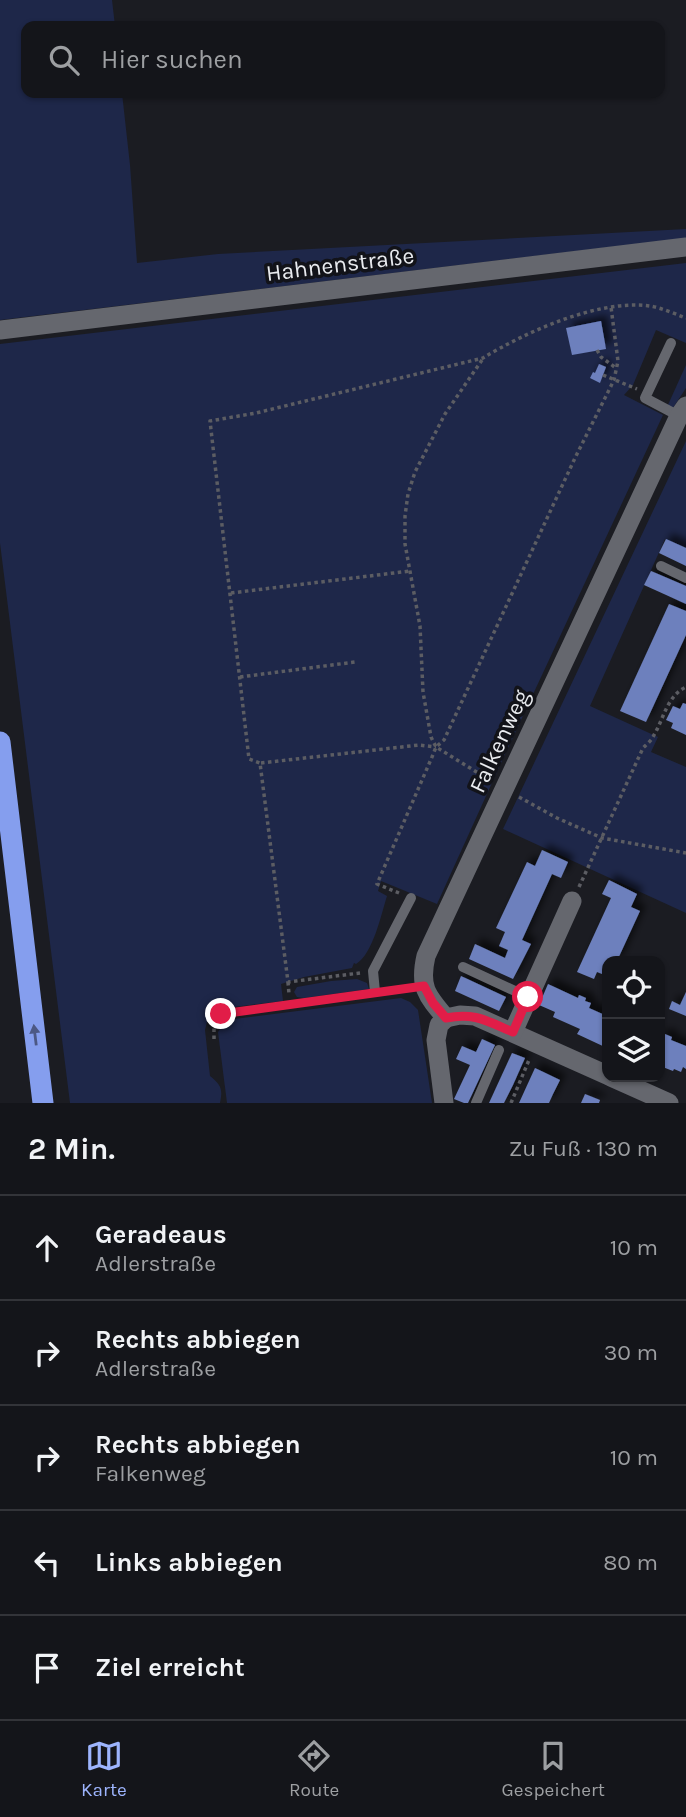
<!DOCTYPE html>
<html lang="de">
<meta charset="utf-8">
<style>
body{margin:0;font-family:Karla,sans-serif;background:#1d1e23;color:#f1f3f6}
.controls{position:absolute;right:21px;bottom:21px;display:grid;overflow:hidden;border-radius:14px;box-shadow:0 2px 5px #0004}
.controls button{width:63px;height:63px;display:grid;place-items:center;padding:0;border:0;border-bottom:2px solid #333439;background:#14151a;color:#f1f3f6;font:35px sans-serif}
.stop{position:absolute;width:21px;height:21px;margin:-16px;border:5px solid #e11d48;border-radius:50%;background:#fff}
.stop.end{background:#e11d48;border-color:#fff;box-shadow:0 2px 7px #0008}
.list{margin:0;padding:0;list-style:none}
h2{display:flex;justify-content:space-between;align-items:center;height:91px;margin:0;padding:0 28px;font-size:30px}
h2 small{font-size:23px;font-weight:400;color:#9d9fa2}
.list li{display:grid;grid-template-columns:46px 1fr auto;gap:21px;align-items:center;box-sizing:border-box;height:105px;padding:0 28px;border-top:2px solid #333439}
.list b{display:block;font-size:26px;white-space:nowrap}
.list p{margin:0;font-size:23px;white-space:nowrap;color:#9d9fa2}
.list em{font-size:23px;font-style:normal;color:#9d9fa2}
.icon{flex:none;width:38px;height:38px;fill:none;stroke:currentColor;stroke-width:2;stroke-linecap:round;stroke-linejoin:round}
.map{position:relative;flex:none;width:686px;height:1103px;overflow:hidden}
.search{position:absolute;background:#14151a;box-shadow:0 2px 5px #0004;left:21px;right:21px;top:21px;height:77px;display:flex;align-items:center;gap:18px;box-sizing:border-box;padding:0 24px;border-radius:14px;color:#9d9fa2;font-size:26px}
.sheet{height:616px;background:#14151a}
nav{display:flex;justify-content:space-around;align-items:center;box-sizing:border-box;height:98px;border-top:2px solid #333439;background:#14151a;font-size:19px;color:#9d9fa2}
nav a{display:grid;justify-items:center;gap:4px}
nav .on{color:#9db4fd}
.map>svg:first-child{display:block}
</style>
<div class="map">
<svg width="686" height="1103" viewBox="0 0 686 1103">
<defs>
<filter id="shadow"><feDropShadow dx="6" dy="-6" stdDeviation="3.5" flood-color="#0009"/></filter>
</defs>
<rect width="100%" height="100%" fill="#1b1c22"/>
<g fill="#1e2749">
<path d="M0,0H112L115,26H26V93H122L130,165L137,263L218,254L686,229V238L0,320Z"/>
<path d="M686,263V343L656,330L633,385L624,395L663,415L501,763L437,904L381,881L378,891L387,896C381,915 373,954 356,964L354,963L352,968L304,977L281,984L283,1001L210,1010L205,1030L210,1076C221,1085 223,1089 220,1103H70L0,543V344Z"/>
<path d="M686,365V388L673,408L667,407Z"/>
<path d="M686,441V548L665,539L590,706L658,737L651,752L686,767V913L503,829Z"/>
<path d="M357,979L367,983L369,989L304,998L297,997L294,992L297,987L331,981Z"/>
<path d="M401,998L410,1002L418,1010L432,1103H227L218,1032L226,1020Z"/>
</g>
<g fill="#6d80bd" filter="url(#shadow)">
<path d="M601,321L606,349L572,355L566,328Z"/>
<path d="M599,364L606,367L600,383L590,378L593,372L595,373Z"/>
<path d="M666,539L686,548V566L659,553Z"/>
<path d="M651,571L686,586V604L644,585Z"/>
<path d="M669,604L686,611V635L646,722L620,711Z"/>
<path d="M683,703L686,704V735L671,728L673,723L666,720L673,706L680,709Z"/>
<path d="M542,850L568,862L561,878L552,874L522,940L531,944L513,979L469,959L475,944L505,958L508,950L499,946L505,932L496,928L527,862L535,866Z"/>
<path d="M609,880L637,894L631,907L640,911L617,961H607V976L597,972L594,979L577,972L611,898L602,894Z"/>
<path d="M461,976L506,997L499,1011L455,991Z"/>
<path d="M548,984L578,998L579,995L586,998L585,1001L591,1003L589,1008L607,1016V1048L577,1034L580,1029L553,1017L555,1012L539,1005Z"/>
<path d="M686,992V1016L669,1009L672,1001L680,1005Z"/>
<path d="M660,1034L664,1036L665,1034L672,1037L671,1040L686,1046V1069L683,1067L681,1072L674,1069L673,1071L660,1066Z"/>
<path d="M482,1039L495,1045L468,1103H464L454,1099L470,1065L456,1059L462,1046L476,1052Z"/>
<path d="M512,1053L525,1058L513,1085L504,1103H489Z"/>
<path d="M535,1068L560,1080L553,1094L549,1103H519Z"/>
<path d="M585,1094L600,1100L599,1103H581Z"/>
</g>
<g fill="none" stroke-linecap="round" stroke-linejoin="round">
<g stroke="#5c5d63" stroke-width="3.5" stroke-dasharray="3.5 3.5" stroke-linecap="butt">
<path d="M597,350L601,357L616,368"/>
<path d="M482,360L445,414L415,472L408,494L405,516V544L420,626L423,692L431,737L436,747L488,779"/>
<path d="M603,375L637,389"/>
<path d="M231,593L410,571"/>
<path d="M240,677L355,662"/>
<path d="M261,763L419,745L436,747"/>
<path d="M519,797L557,818L602,838L686,853"/>
<path d="M579,887L643,748C647,744 652,740 654,735C664,718 667,696 686,687"/>
<path d="M399,893L377,884L432,757L436,747L444,740L575,458L614,380L618,361L611,307"/>
<path d="M360,973L288,982L260,763L249,759L210,421L256,413L483,358C526,332 598,299 650,306C662,308 675,314 686,318"/>
<path d="M288,982L289,994"/>
<path d="M386,990L407,988"/>
<path d="M214,1039V1024L221,1014L361,994"/>
<path d="M511,1103L529,1060"/>
</g>
<g stroke="#65676e" stroke-width="10">
<path d="M671,343L645,398L679,416"/>
<path d="M661,566L686,578"/>
<path d="M463,967L528,997"/>
<path d="M375,992L373,971L411,898"/>
<path d="M476,1103L499,1050"/>
</g>
<g stroke="#65676e" stroke-width="19">
<path d="M0,330L686,247"/>
<path d="M446,1018C426,995 419,986 426,956L679,416L686,406"/>
<path d="M446,1018L460,1015L475,1016L607,1075"/>
<path d="M513,1032L572,901"/>
<path d="M611,1077L669,1103"/>
<path d="M444,1103L436,1040L439,1025L446,1018"/>
</g>
<path stroke="#859eee" stroke-width="21" d="M0,742L43,1103"/>
</g>
<defs><path id="oneway-solid" d="M-6-.8H1V-3.2L6.5 0L1 3.2V.8H-6Z" transform="scale(1.75)"/></defs>
<use fill="#4c5884" href="#oneway-solid" transform="translate(35 1035) rotate(-97)"/>
<g fill="none" stroke-linecap="round" stroke-linejoin="round">
<path stroke="#e11d48" stroke-width="9" d="M221,1014L424,986L433,1003L446,1018C474,1012 487,1021 513,1032L528,997"/>
</g>
<g text-anchor="middle" stroke-width="7" stroke-linejoin="round" paint-order="stroke">
<g font-size="23" fill="#e9ebef" stroke="#121319">
<text transform="translate(340 264) rotate(-7)" y="8">Hahnenstraße</text>
<text transform="translate(499 741) rotate(-65)" y="8">Falkenweg</text>
</g>
</g>
</svg>
<div class="controls">
<button><svg class="icon" aria-label="locate" viewBox="0 0 24 24"><circle cx="12" cy="12" r="6"/><path d="M12 2v4M12 18v4M2 12h4M18 12h4"/></svg></button>
<button><svg class="icon" aria-label="layers" viewBox="0 0 24 24"><path d="M12 4l9 5-9 5-9-5zM3 14l9 5 9-5"/></svg></button>
</div>
<div class="stop" style="left:528px;top:997px"></div>
<div class="stop end" style="left:221px;top:1014px"></div>
<div class="search"><svg class="icon" aria-label="search" viewBox="0 0 24 24"><circle cx="10" cy="10" r="6"/><path d="M15 15l6 6"/></svg>Hier suchen</div>
</div>
<section class="sheet">
<h2>2 Min.<small>Zu Fuß · 130 m</small></h2>
<ul class="list">
<li><svg class="icon" aria-label="ahead" viewBox="0 0 24 24"><path d="M12 20V5M6 11l6-6 6 6"/></svg><div><b>Geradeaus</b><p>Adlerstraße</p></div><em>10 m</em></li>
<li><svg class="icon" aria-label="right" viewBox="0 0 24 24"><path d="M7 20v-9h11M14 6l5 5-5 5"/></svg><div><b>Rechts abbiegen</b><p>Adlerstraße</p></div><em>30 m</em></li>
<li><svg class="icon" aria-label="right" viewBox="0 0 24 24"><path d="M7 20v-9h11M14 6l5 5-5 5"/></svg><div><b>Rechts abbiegen</b><p>Falkenweg</p></div><em>10 m</em></li>
<li><svg class="icon" aria-label="left" viewBox="0 0 24 24"><path d="M17 20v-9H6M10 6l-5 5 5 5"/></svg><div><b>Links abbiegen</b></div><em>80 m</em></li>
<li><svg class="icon" aria-label="arrive" viewBox="0 0 24 24"><path d="M6 21V4h12l-3 4 3 4H6"/></svg><div><b>Ziel erreicht</b></div></li>
</ul>
</section>
<nav>
<a class="on"><svg class="icon" aria-label="map" viewBox="0 0 24 24"><path d="M3 6l6-2 6 2 6-2v14l-6 2-6-2-6 2zM9 4v14M15 6v14"/></svg>Karte</a>
<a><svg class="icon" aria-label="directions" viewBox="0 0 24 24"><path d="M12 3l9 9-9 9-9-9zM9 14v-3h6M13 9l2 2-2 2"/></svg>Route</a>
<a><svg class="icon" aria-label="saved" viewBox="0 0 24 24"><path d="M7 4h10v16l-5-4-5 4z"/></svg>Gespeichert</a>
</nav>
